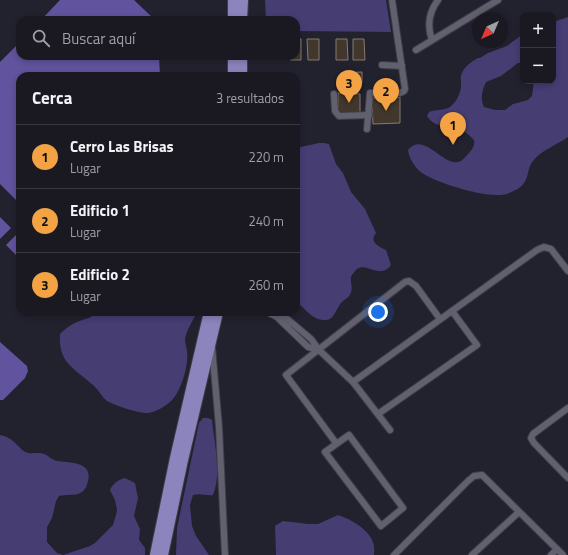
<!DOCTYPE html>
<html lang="es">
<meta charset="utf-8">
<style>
body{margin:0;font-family:"Titillium Web",sans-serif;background:#23222a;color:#f1f3f6}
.controls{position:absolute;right:12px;top:12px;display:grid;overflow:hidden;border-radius:8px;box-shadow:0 2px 6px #0003}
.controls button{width:36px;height:36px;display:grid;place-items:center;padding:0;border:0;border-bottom:1px solid #383840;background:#1a1922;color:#f1f3f6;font:20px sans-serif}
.compass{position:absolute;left:472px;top:12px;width:36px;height:36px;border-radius:50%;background:#1a1922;box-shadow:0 2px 6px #0003;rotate:224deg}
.you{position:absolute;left:378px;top:312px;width:14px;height:14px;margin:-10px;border:3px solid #fff;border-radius:50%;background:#1a73e8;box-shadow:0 0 0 6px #1a73e833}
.badge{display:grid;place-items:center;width:26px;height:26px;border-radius:50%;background:#f4a344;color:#111;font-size:13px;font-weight:700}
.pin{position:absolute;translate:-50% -33px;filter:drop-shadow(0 1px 2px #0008)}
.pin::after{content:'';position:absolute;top:21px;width:14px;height:12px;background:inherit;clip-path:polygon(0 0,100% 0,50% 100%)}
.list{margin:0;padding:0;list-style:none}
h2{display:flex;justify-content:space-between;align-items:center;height:52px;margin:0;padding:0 16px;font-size:17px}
h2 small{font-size:13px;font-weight:400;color:#9fa0a5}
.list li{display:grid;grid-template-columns:26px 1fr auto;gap:12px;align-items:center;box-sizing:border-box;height:64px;padding:0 16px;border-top:1px solid #383840}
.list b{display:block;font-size:15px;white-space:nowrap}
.list p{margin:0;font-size:13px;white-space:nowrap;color:#9fa0a5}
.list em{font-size:13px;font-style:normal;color:#9fa0a5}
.icon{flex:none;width:22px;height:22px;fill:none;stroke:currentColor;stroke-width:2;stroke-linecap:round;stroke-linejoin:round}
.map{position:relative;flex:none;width:568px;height:555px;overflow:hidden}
.search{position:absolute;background:#1a1922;box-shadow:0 2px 6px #0003;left:16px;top:16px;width:284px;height:44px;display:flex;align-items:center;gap:10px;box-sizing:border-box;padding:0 14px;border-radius:12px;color:#9fa0a5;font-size:15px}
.panel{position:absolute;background:#1a1922;box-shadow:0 2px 6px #0003;left:16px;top:72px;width:284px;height:244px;border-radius:12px}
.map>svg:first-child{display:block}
</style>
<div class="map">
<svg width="568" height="555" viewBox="0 0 568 555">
<rect width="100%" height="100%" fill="#22212e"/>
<g fill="#463d73">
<path d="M265,0H386L391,32L296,31V20H266Z"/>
<path d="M568,17V137C557,145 541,150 533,161C527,168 529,177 524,183C521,188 514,191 509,193C493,201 436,183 422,173C415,168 409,158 408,150C425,130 444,170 461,161C464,159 466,156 468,154C472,150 475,146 474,140C470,136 465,131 459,129C447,124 435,129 427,116L429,112C436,109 443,111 450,107C457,102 462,91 461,82C461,79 460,77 462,73C465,66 471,62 478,58H480L488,53L507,46L523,34V63H518L501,76L486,82C482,90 480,99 484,107L495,110H505L513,104L528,100L532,96L534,81H553V22Z"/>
<path d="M319,143H324L329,144L336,164L343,173L351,192L365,209L376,233C369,242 378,246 386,250L391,265C380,280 367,262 357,269C355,271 352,274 351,277C350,282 353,287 351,292C350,298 344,299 341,303C334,312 334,324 318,319C309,316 304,307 296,302V148Z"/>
<path d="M98,312H197C193,321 186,330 185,340C185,344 187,348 187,352C189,365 181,391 172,400C166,406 156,412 148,413C140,414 114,405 107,401C102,397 98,389 93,385C74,368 58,363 60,334C65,329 70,325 77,322C84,319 92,318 98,312Z"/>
<path d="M203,418H208L212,420C214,442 222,473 213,495C206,496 200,493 193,495L190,505L192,526L196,536L209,555H176L177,528L199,423Z"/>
<path d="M0,435C16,438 18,450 28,453C33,454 39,452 44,454C49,456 52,460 57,461C69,463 93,461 88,481C84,499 73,493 59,496L56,501L52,518L47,527V542L57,553L63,555L90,546L95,543L113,525L116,515L117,510L115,500L110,490C113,483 118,480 125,478L135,483L138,498L134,516L140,529L139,540L145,548V555H0Z"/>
<path d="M338,515C355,521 378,534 374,555H276L275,526L283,521L308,524H318Z"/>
</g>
<g fill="#61539d">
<path d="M60,0H134L155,20H41Z"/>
<path d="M20,42V56H159L160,76H20V204L0,184V62Z"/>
<path d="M0,217L11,228L0,239Z"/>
<path d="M18,233L20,236V254L18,257L6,245Z"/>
<path d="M0,342L27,366L28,371L25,378L3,400H0Z"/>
</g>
<g fill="#42372c" stroke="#867a6d">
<path d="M296,39H301V60H290V56H296Z"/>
<path d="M307,39H319V60H308Z"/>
<path d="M336,39H347L348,60H336Z"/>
<path d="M353,39H364L365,60H353Z"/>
<path d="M362,72V83L341,84V73Z"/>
<path d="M338,93L360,94V113H338Z"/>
<path d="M400,97V123L373,124L372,98Z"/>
</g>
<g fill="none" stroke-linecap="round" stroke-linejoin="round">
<g stroke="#3e3d48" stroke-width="8">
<g id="minor">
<path d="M432,40C427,26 429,12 438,0"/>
<path d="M416,50L498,0"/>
<path d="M382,65L402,66"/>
<path d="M334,94L335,111L339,116L369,115"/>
<path d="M367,129L370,93H400L404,91L405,89L392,0"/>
<path d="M267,312L277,317L308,347L319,350"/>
<path d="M279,312L311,339L319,350L353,382L537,250L544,247L551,249L568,271"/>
<path d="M212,347L219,427L225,555"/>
<path d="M353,382L390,430"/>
<path d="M568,408L533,434L531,438L534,443L568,478"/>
<path d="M378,414L477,345L452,311"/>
<path d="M349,435L403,508L381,526L325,452Z"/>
<path d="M336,443L286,375L405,282L409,281L416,286L440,319"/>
<path d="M394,555L468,481L474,476L482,475L563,555"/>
<path d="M472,555L519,512"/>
<path d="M551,555L557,549"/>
</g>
</g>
<g stroke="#3e3d48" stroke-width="12">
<g id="primary">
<path d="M233,20V0"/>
<path d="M242,20L243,0"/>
<path d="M233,76V56"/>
<path d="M242,76V56"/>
<path d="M155,555L175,458L209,312"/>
<path d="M163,555L183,460L218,312"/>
</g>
</g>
<use href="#minor" stroke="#61606f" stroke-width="6"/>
<use href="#primary" stroke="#8c84bc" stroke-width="10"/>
</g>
</svg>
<div class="controls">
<button>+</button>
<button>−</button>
</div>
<svg class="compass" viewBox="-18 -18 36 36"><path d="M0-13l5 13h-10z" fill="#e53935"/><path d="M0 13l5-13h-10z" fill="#9fa0a5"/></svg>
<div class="you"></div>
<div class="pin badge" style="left:453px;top:145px">1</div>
<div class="pin badge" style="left:386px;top:111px">2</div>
<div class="pin badge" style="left:349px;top:103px">3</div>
<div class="search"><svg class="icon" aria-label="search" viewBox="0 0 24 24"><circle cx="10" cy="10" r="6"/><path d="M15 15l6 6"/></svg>Buscar aquí</div>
<section class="panel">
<h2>Cerca<small>3 resultados</small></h2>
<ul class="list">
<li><span class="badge">1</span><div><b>Cerro Las Brisas</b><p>Lugar</p></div><em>220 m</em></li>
<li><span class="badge">2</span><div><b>Edificio 1</b><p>Lugar</p></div><em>240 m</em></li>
<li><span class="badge">3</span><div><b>Edificio 2</b><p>Lugar</p></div><em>260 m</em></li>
</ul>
</section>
</div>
